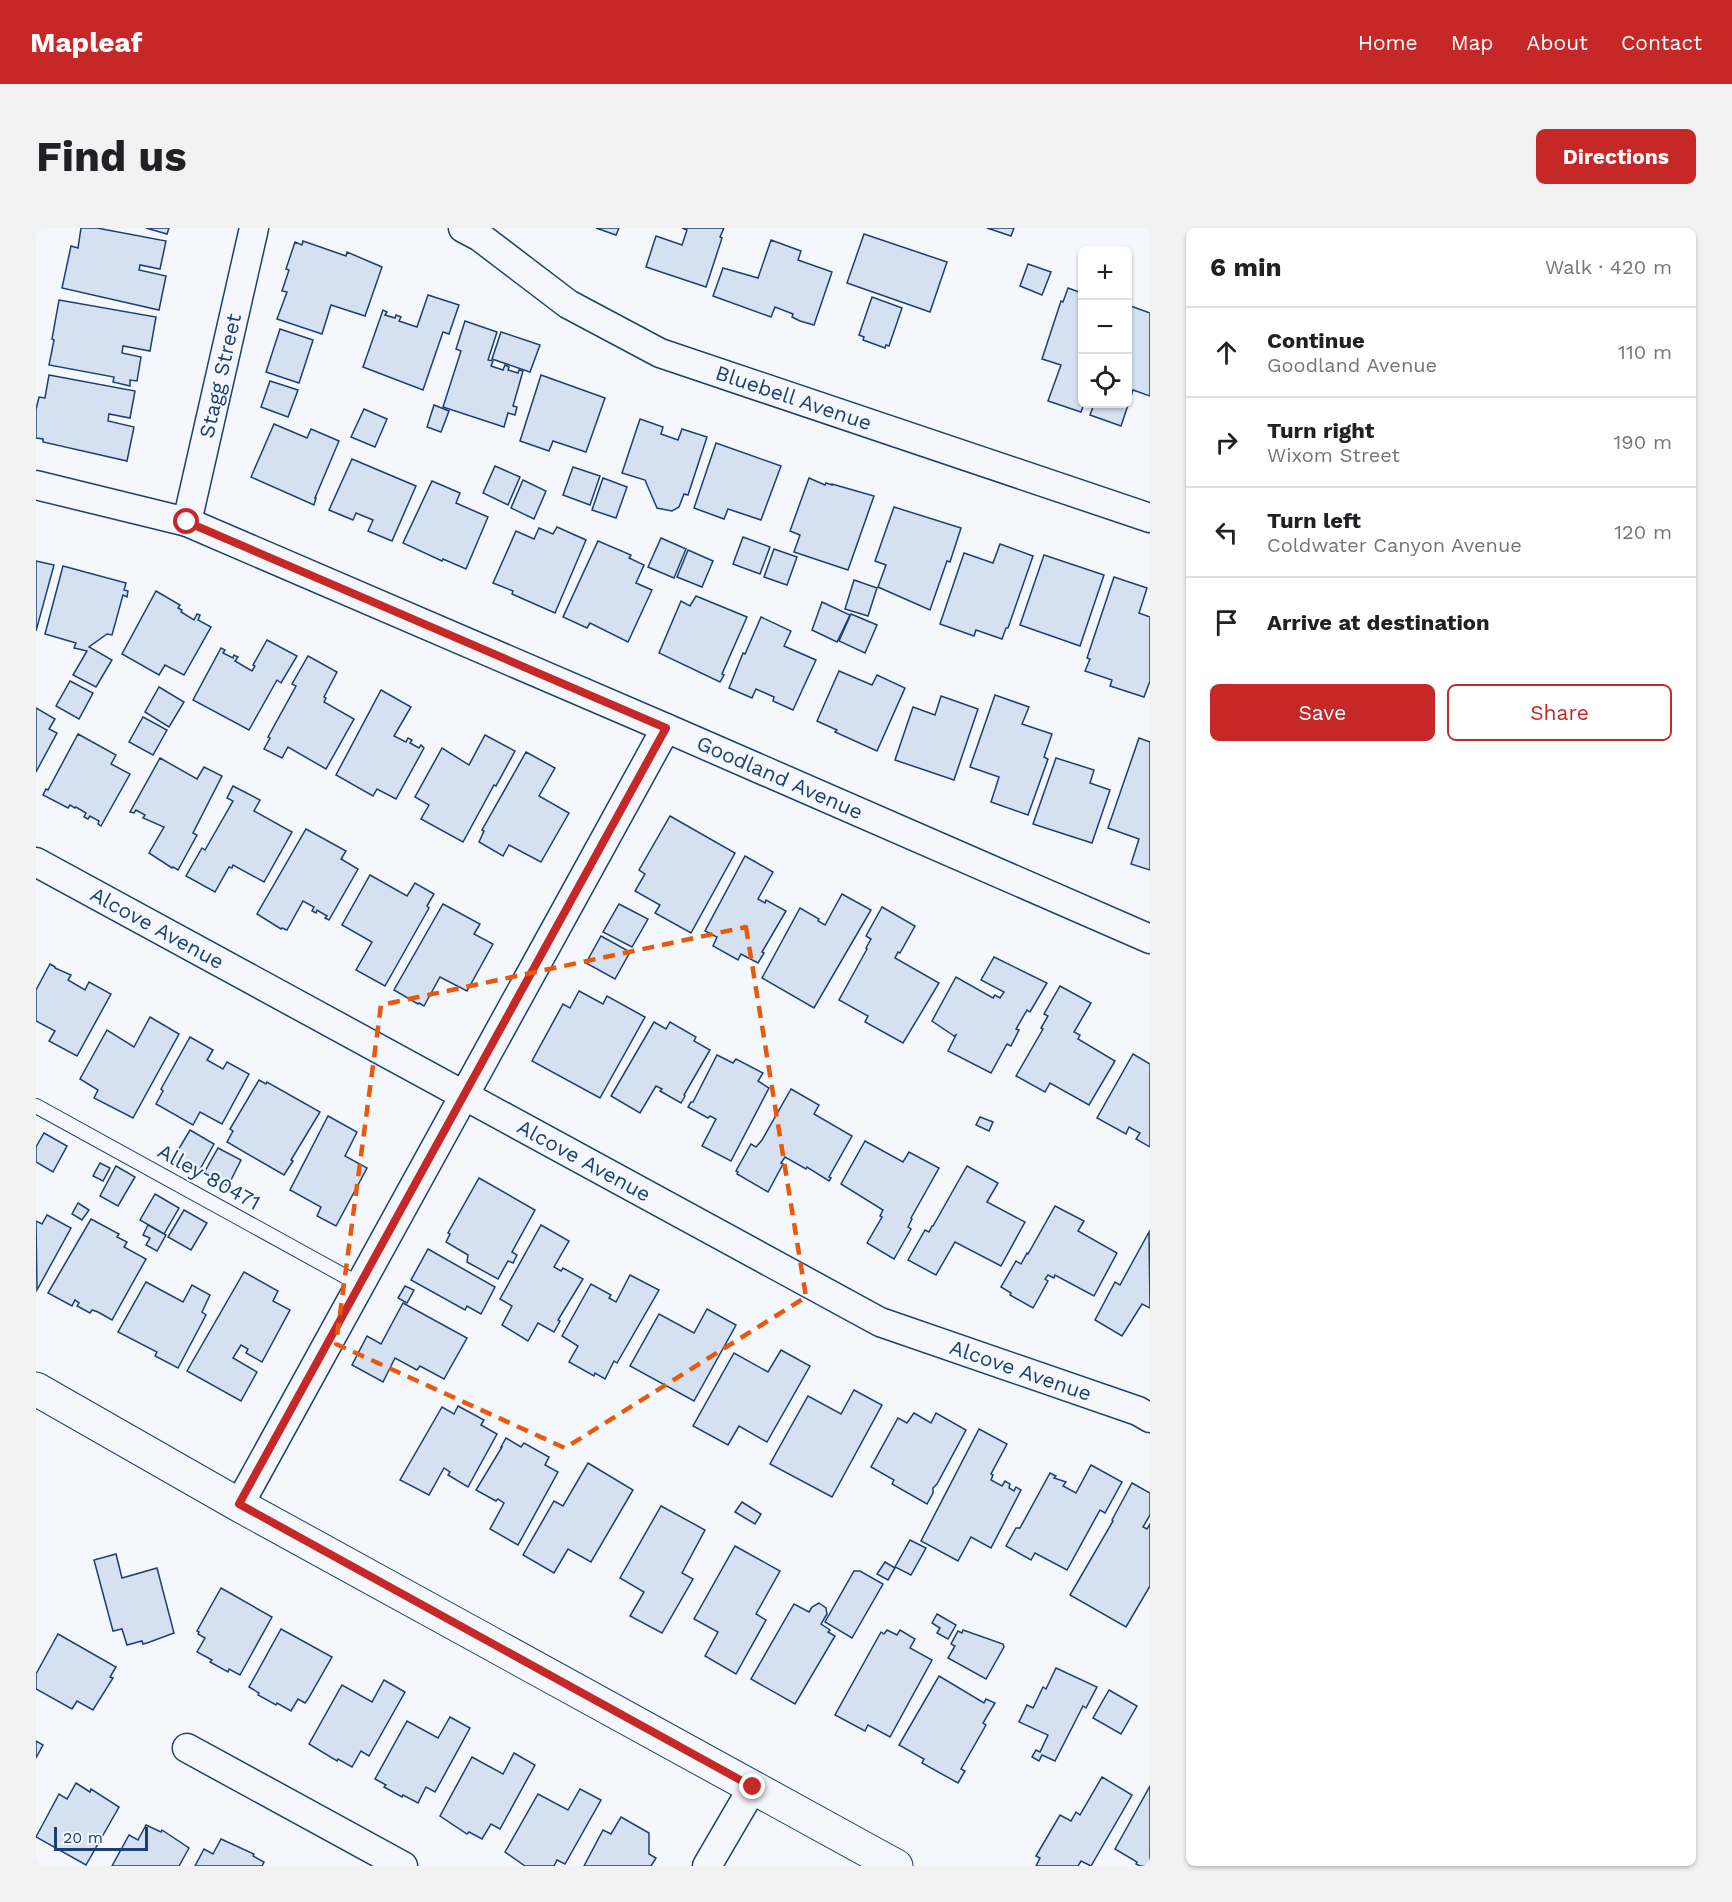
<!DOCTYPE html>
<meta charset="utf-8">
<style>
body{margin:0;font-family:"Work Sans",sans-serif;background:#f2f2f2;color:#202124}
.controls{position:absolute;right:18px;top:18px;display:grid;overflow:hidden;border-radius:9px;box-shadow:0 2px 4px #0004}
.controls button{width:54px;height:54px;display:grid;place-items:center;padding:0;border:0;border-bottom:2px solid #e0e0e0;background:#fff;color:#202124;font:30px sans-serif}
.scale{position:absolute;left:18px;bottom:15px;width:94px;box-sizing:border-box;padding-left:6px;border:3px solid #1d3f73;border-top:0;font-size:16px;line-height:21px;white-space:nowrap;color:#1d3f73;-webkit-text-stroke:4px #f4f7fb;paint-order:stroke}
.stop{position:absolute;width:18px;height:18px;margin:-14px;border:4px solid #c62828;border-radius:50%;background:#fff}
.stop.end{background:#c62828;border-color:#fff;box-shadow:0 2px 6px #0008}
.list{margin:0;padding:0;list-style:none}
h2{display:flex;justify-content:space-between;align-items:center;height:78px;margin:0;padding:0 24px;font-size:26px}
h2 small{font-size:20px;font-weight:400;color:#757577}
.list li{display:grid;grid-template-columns:39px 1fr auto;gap:18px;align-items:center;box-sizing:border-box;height:90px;padding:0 24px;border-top:2px solid #e0e0e0}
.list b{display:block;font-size:22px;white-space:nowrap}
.list p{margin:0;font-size:20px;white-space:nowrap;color:#757577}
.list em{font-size:20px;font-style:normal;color:#757577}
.actions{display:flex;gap:12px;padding:18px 24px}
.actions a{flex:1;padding:14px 0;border:2px solid #c62828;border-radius:9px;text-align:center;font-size:21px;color:#c62828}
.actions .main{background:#c62828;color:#fff}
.icon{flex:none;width:33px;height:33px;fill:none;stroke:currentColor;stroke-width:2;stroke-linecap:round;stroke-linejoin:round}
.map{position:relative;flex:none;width:1114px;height:1638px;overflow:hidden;border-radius:9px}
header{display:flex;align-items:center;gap:36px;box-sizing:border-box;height:84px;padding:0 30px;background:#c62828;color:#fff}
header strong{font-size:28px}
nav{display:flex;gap:33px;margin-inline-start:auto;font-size:21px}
.intro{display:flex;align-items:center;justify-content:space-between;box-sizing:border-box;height:144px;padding:0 36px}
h1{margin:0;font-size:42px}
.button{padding:15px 27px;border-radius:9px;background:#c62828;color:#fff;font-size:21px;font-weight:700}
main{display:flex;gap:36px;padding:0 36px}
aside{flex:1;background:#fff;border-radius:9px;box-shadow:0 2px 4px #0004}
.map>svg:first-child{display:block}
</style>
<header>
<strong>Mapleaf</strong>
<nav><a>Home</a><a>Map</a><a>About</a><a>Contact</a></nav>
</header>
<div class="intro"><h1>Find us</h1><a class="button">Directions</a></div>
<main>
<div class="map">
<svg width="1114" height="1638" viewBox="0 0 1114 1638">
<rect width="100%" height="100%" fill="#f4f7fb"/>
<g fill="#d5e0f0" stroke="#1d3f73" stroke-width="1.5">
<path d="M45,0H61L130,13L124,41L104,37L103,42L130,48L123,82L26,60L35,18L42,20Z"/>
<path d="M110,0H133L131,6Z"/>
<path d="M560,0H583L580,7Z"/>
<path d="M646,0H688L684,9L686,10L670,59L610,39L620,8L646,17L651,2Z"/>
<path d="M951,0H978L975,8Z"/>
<path d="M828,6L911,34L894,84L811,55Z"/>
<path d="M735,12L765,23L762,32L796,44L778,97L764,93L756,89L757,86L739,79L735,89L677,68L687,40L722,50Z"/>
<path d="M267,13L310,28L311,24L346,39L329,88L295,77L286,106L241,91L251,64L246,63L253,42L250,41L259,14L266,17Z"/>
<path d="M992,36L1015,44L1006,67L984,58Z"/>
<path d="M1032,60L1046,65L1048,176L1045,184L1012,173L1025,137L1006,131L1025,73L1027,74Z"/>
<path d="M392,67L423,77L413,106L407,104L387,162L327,139L347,82L351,84L349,87L359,90L360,87L365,89L363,93L381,99Z"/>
<path d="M836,69L866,80L853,118L850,117L849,120L827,112L828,109L823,107Z"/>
<path d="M23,72L120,89L114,123L87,118L86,125L105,129L101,153L94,152V158L77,154L78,149L13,137L18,112L16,111Z"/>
<path d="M1092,77L1114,85V168L1097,162L1085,198L1054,187L1058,176H1092Z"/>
<path d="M429,93L461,104L452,132L457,133L455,138L467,142L469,137L473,139L472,142L482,145L483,142L487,143L477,178L481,179L479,187L472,185L468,199L407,179L425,123L420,121Z"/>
<path d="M244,101L277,112L263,155L230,144Z"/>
<path d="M465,104L504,117L494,144L456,131Z"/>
<path d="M13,147L99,163L94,190L73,186L72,193L98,199L91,233L7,214V211L0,210V181L3,169L9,170Z"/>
<path d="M505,147L569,170L550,224L517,213L513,223L484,213Z"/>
<path d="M234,153L262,162L252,189L225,179Z"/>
<path d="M398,177L413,183L405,204L391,199Z"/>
<path d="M328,181L351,191L339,219L315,209Z"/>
<path d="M604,191L627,199L625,206L642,212L646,201L671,209L652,267L648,266L643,279L636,283L621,280L609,252L586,245Z"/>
<path d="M238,196L271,210L275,201L303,213L279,270H280L278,277L215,249Z"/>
<path d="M680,215L745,238L725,292L692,281L688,291L658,280Z"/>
<path d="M316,231L380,258L356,313L332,303L337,292L320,285L317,292L293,282Z"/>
<path d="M459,238L484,249L472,277L447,265Z"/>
<path d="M537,239L564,248L554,277L527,267Z"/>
<path d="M567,250L591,259L580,290L556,282Z"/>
<path d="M773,250L789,257L790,255L796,257V256L838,268L812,342L758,324L764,307L754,303Z"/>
<path d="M487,252L510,263L498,291L475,280Z"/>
<path d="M396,253L424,265L420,275L452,289L430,341L407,331L406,333L367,315Z"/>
<path d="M858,279L925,300L914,334L911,333L894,382L842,359L850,337L839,333Z"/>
<path d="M521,299L550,312L519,385L476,366L477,363L457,355L480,303L498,311L503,300L517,306Z"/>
<path d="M707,309L734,319L724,346L697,336Z"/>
<path d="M625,310L650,321L638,350L612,339Z"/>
<path d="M562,313L595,327L593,330L608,337L600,355L616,362L592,414L554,395L551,400L527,389Z"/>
<path d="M964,316L997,328L972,400H970L966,411L940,402L938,408L904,396L928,325L957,335Z"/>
<path d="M738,321L761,329L751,357L728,349Z"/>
<path d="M652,322L677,333L666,359L641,349Z"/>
<path d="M1008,327L1068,347L1044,418L984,397Z"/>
<path d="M0,333L18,337L0,403Z"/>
<path d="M27,338L90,355L88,362L92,363L91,369L87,367L76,407L71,406L53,419L76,432L60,459L37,447L51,423L38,420L40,415L9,406Z"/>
<path d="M1078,349L1111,360L1103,385L1114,389V453L1108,469L1074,458L1076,452L1049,443L1054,431L1051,430Z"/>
<path d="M818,352L841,360L832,388L809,381Z"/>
<path d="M120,363L144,377L142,380L146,382L145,384L158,392L161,386L164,387L162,392L175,399L148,447L129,437L123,447L86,426Z"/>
<path d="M660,368L711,389L686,446L688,447L684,454L623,425L645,373L654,378Z"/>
<path d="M786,374L814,387L801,414L776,402Z"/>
<path d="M815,386L841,397L829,425L803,413Z"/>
<path d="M725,389L755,403L748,418L780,432L757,482L737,473L738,469L720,461L716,470L693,460L707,425L709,426Z"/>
<path d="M231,412L261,428L245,455L241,452L213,502L157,472L185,420L189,422L187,425L197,430L198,427L202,429L199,433L216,443L219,438L217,437Z"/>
<path d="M272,428L301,444L288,469L290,470L288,474L318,491L290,541L252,519L246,530L228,521L234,510L232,509L260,458L256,456Z"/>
<path d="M803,443L836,457L841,447L869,460L841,523L799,504L801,502L781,493Z"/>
<path d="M34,453L57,465L43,491L20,478Z"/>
<path d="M123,459L148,474L133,499L109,484Z"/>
<path d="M345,462L375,479L358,508L370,514L372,510L376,512L374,515L383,520L385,517L388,520L360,571L341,561L337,568L300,547Z"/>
<path d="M959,467L993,479L986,496L1016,506L1008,529L1012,531L992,587L955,574L963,549L934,539Z"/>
<path d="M905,468L942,481L918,552L859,532L877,479L899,487Z"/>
<path d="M0,480L19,491L13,501L21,505L0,544Z"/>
<path d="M107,489L131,502L117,527L93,514Z"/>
<path d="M42,506L80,527L75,536L94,546L65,598L62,596L63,593L54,588L52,591L48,589L50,585L40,579L39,580L34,577L32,580L7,567L10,561L12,562Z"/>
<path d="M449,507L479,523L460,558L458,557L427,614L385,591L393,577L379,569L406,520L433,537Z"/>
<path d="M1103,510L1114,514V642L1095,636L1103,611L1072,600Z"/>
<path d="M490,524L519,540L503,568L533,585L505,634L473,617L467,628L443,614L448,603L446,602Z"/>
<path d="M124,530L161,551L168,539L186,548L157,605L161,607L142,642L137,639L136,640L113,625L128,599L107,590L109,587L100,582L98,585L94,584Z"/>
<path d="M1020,530L1058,542L1054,555L1074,562L1056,615L997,596Z"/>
<path d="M197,558L224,572L218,583L256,604L228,654L197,637L196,640L193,639L179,664L150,648L166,620L169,622L197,573L191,570Z"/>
<path d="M634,588L699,625L655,705L619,685L624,677L599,663L609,646L603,642Z"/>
<path d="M270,601L310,623L305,631L322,641L293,692L289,690L291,688L281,682L280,685L276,683L278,679L267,673L251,702L246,700L245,701L221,686Z"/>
<path d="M709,628L737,644L722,671L729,675L730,672L750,683L726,724L728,725L722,735L705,726L702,732L677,718L681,709L669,703Z"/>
<path d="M334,647L371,668L379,655L398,666L391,678L393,680L349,758L320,742L336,714L306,697Z"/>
<path d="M806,666L835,682L778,780L726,750L764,680L783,691L782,693L789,697Z"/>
<path d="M407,676L444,696L438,706L457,716L431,763L404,749L388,778L383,775L382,776L358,762Z"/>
<path d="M583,676L612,691L596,719L567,704Z"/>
<path d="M846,679L879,698L864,725L862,724L859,730L903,755L867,815L829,794L832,788L803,772L831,721L830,720L835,711L830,708Z"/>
<path d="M565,708L594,724L579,751L550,735Z"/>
<path d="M958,729L1011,755L994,784L991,782L980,801L983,802L975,818L971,816L955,845L912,823L920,807L918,808L896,793L920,749L957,770L959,767L964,770L968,764L945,752Z"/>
<path d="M14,736L19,739V740L35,747L32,752L49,762L53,754L75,766L41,828L13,813L19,803L0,793V762Z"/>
<path d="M1024,758L1055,775L1038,804L1044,807L1042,811L1079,833L1053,877L1014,855L1009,864L980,848L1007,801L1005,800L1012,788L1008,786Z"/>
<path d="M543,763L567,776L571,768L609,789L564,870L496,833L527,776L534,780Z"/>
<path d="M114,789L143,806L97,890L58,870L62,862L44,851L71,802L98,819Z"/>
<path d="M618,794L630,801L634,794L660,809L658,813L674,822L648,867L649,868L645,875L624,863L626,861L620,858L604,885L575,868Z"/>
<path d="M154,809L177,822L171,832L187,841L191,834L213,846L186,896L164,884L157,897L120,876L127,863L125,861Z"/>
<path d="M1097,826L1114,836V919L1100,911L1104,905L1093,899L1090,906L1061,890Z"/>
<path d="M681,827L697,835L700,831L727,845L722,853L733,860L695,933L666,918L680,891L674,888L672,890L652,879L655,874H657Z"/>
<path d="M223,852L230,856L231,854L284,884L255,932L257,933L248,947L191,914L197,903L194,901Z"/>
<path d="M755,861L783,877L778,886L816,908L793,949L795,950L793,953L771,939L770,941L749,929L745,935L747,936L732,964L701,946L702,944L700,943L715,916L720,919L726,912Z"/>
<path d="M292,888L321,904L309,928L331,940L300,998L281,988L285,979L254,962Z"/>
<path d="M944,889L957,894L953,903L940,897Z"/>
<path d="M154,902L178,916L163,943L138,929Z"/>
<path d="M8,905L31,918L17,944L0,934V919Z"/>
<path d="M829,913L867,934L873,924L903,940L875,990L876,991L872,999L875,1001L858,1031L831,1015L846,989L844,988L847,982L805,956Z"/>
<path d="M182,920L205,932L192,958L168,945Z"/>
<path d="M64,935L74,940L67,953L57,948Z"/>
<path d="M80,938L99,949L82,978L64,968Z"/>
<path d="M931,938L962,955L951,974L989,994L965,1038L919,1014L900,1047L872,1032L889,1002L893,1004L896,998H897Z"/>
<path d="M443,950L499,982L476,1024L481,1027L477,1035L472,1033L462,1051L431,1034L432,1027L410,1014L414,1006L412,1005Z"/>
<path d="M119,966L143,980L128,1006L104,992Z"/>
<path d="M42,975L53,982L46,992L36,986Z"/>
<path d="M1019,978L1048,993L1042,1003L1081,1025L1058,1068L1019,1047L1018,1050L1012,1047L1009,1051L1012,1053L997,1080L974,1067L975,1065L965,1059L980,1033L985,1036L991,1025L992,1026Z"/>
<path d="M148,982L171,995L155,1022L132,1009Z"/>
<path d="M11,987L35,1000L1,1062L0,993L6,996Z"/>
<path d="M55,991L83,1006L81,1009L91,1014L88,1019L110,1031L76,1092L62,1084L56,1082L54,1085L41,1078L43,1075L39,1072L36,1078L12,1065Z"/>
<path d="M112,997L130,1007L121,1023L110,1017L114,1010L107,1007Z"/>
<path d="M505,997L533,1013L518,1039L525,1043L527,1040L547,1051L522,1092L524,1093L518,1104L502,1095L492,1113L466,1097L476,1078L464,1071Z"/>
<path d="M1113,1004L1114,1080L1106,1076L1086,1108L1059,1092L1079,1054L1084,1057Z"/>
<path d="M392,1021L459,1059L445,1086L431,1078L429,1082L375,1052Z"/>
<path d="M208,1044L242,1063L237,1073L254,1082L226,1134L210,1125L212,1121L205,1117L197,1130L221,1144L205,1173L151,1143Z"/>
<path d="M594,1047L623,1062L581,1135L578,1133L569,1151L559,1145L558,1148L533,1134L542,1118L526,1108L555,1056L575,1067L573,1070L580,1074Z"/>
<path d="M110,1054L147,1074L156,1057L174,1067L166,1084L170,1087L142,1140L119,1128L121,1124L82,1104Z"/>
<path d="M369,1058L378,1062L371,1075L362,1070Z"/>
<path d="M367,1075L431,1110L408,1151L384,1138L381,1142L359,1130L347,1154L316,1137L331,1108L345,1116Z"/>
<path d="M671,1081L700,1097L658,1173L594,1138L623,1086L658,1105Z"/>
<path d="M745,1122L774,1138L731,1214L703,1198L692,1217L657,1198L698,1125L732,1144Z"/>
<path d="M818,1162L846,1177L796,1269L734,1236L772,1168L805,1186Z"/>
<path d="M422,1178L448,1192L445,1197L461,1206L432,1259L412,1247L414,1244L408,1240L393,1267L364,1252L406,1179L418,1186Z"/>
<path d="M878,1185L895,1195L900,1185L930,1202L901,1256L897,1260V1265L891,1276L856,1256L858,1252L835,1239L862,1190L871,1195Z"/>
<path d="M943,1201L971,1216L955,1246L957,1247L955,1252L966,1258L969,1253L974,1256L973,1260L978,1263L980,1259L985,1262L955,1320L935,1309L922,1333L885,1313Z"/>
<path d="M470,1210L485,1219L488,1215L513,1229L509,1237L522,1244L482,1317L454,1301L468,1275L462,1271L460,1273L440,1262L466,1219H465Z"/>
<path d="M552,1235L597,1262L555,1334L532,1321L518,1345L487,1327L518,1273L527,1278Z"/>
<path d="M1055,1237L1086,1254L1069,1285L1064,1282L1031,1342L999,1325L995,1332L970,1318L980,1300H984L1014,1245L1020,1248L1018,1250L1030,1254L1027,1258L1040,1265Z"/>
<path d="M1096,1255L1114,1265V1287L1107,1299L1111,1301L1114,1296V1358L1090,1399L1034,1367L1077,1293L1076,1292Z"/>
<path d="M706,1274L725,1286L719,1296L699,1284Z"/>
<path d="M625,1278L669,1302L646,1345L657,1351L626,1405L594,1388L608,1364L584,1350Z"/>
<path d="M874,1312L890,1320L875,1347L859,1339Z"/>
<path d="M699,1318L744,1343L720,1386L730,1392L700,1446L669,1428L682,1404L658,1391Z"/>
<path d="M80,1326L86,1350L121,1340L138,1405L111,1415L107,1416L106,1413L91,1417L86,1401L77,1403L58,1332Z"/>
<path d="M849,1334L859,1340L852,1352L841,1346Z"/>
<path d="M818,1343H824L847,1356L816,1410L789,1394Z"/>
<path d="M185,1360L236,1389L204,1447L193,1441L192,1444L174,1434L176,1432L161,1424L169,1410L162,1406L163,1404L161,1403Z"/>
<path d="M783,1375L790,1380L791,1386L785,1396L794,1402L792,1404L799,1408L759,1476L715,1451L758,1376L773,1384L776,1379Z"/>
<path d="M901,1386L920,1397L912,1411L901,1405L904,1400L896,1395Z"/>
<path d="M245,1401L296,1429L272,1471L269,1475L262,1471L255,1483L241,1475L240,1477L222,1467L223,1465L213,1459Z"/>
<path d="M851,1402L861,1407L864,1402L879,1411L874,1420L896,1432L854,1509L832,1497L829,1503L799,1487L845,1404L848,1406Z"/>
<path d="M927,1402L967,1416L968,1419L950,1451L912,1430L919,1418L915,1416L922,1403L926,1405Z"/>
<path d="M22,1406L80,1439L74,1449L77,1450L57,1482L41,1473L36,1481L0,1461V1446Z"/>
<path d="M1020,1440L1061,1459L1050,1480L1047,1478L1019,1533L1006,1527L1003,1533L996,1529L1000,1522L1004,1524L1012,1507L983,1494L991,1477L997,1480L1007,1459L1010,1461Z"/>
<path d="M903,1448L948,1475L950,1471L959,1475L947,1495L950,1497L925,1541L929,1543L922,1555L886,1535L888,1531L863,1517Z"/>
<path d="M348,1452L369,1464L333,1528L325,1523L316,1539L302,1531L301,1533L273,1516L306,1457L336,1474Z"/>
<path d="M1073,1462L1101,1478L1085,1506L1057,1490Z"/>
<path d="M414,1489L434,1500L399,1564L390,1559L382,1575L367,1567L366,1569L348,1559L350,1557L339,1551L371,1493L402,1510Z"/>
<path d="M0,1513L7,1517L0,1530Z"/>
<path d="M478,1525L499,1537L464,1601L455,1596L446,1611L433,1604L431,1606L404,1588L436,1529L467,1546Z"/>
<path d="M1066,1549L1096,1567L1055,1638L1045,1633L1042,1638H1000L1004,1630L1000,1628L1024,1587L1035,1593L1040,1584L1044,1587Z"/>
<path d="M40,1555L54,1564L55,1561L83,1579L50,1637L0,1609L23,1566L31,1571Z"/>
<path d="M1114,1558V1638H1104L1100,1636L1101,1634L1079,1621Z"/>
<path d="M544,1561L565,1572L529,1636L521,1632L518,1638H489L469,1624L502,1566L532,1582Z"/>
<path d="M585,1589L613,1605V1626L620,1630L615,1638H548L567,1602L575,1606Z"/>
<path d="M110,1597L125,1604L126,1602L153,1620L143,1638H76L93,1607L102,1612Z"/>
<path d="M185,1611L218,1626L217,1628L228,1634L226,1638H159L168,1621L177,1626Z"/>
</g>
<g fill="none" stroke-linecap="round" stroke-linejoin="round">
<g stroke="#1d3f73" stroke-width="16">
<path id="service" d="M0,878L325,1057"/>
</g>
<g stroke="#1d3f73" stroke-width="31">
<g id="minor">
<path id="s1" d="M427,0L444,9L532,76L624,125L1114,290"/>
<path id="s2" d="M0,257L151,294L630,500L1114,711"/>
<path id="s3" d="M151,294L218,0"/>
<path id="s4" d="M0,634L844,1094L1102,1183L1114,1190"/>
<path d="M203,1277L630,500"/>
<path d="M151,1520L367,1638"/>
<path d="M671,1638L717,1559"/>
</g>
</g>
<g stroke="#1d3f73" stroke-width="35">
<path id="secondary" d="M0,1161L203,1277L860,1638"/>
</g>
<use href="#service" stroke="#f4f7fb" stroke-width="14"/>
<use href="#minor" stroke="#f4f7fb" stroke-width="28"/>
<use href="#secondary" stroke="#f4f7fb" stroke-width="33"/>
</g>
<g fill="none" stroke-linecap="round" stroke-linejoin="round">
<path stroke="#c62828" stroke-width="8" d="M151,294L630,500L203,1276L717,1559"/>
</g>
<path fill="none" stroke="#e8590c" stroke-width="4.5" stroke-dasharray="12 8" stroke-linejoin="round" d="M710,699L770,1069L529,1220L300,1116L345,777Z"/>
<g text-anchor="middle" stroke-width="4.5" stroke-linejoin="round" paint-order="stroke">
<g font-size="21" fill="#1d3f73" stroke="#f4f7fb">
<text dy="7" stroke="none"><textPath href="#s3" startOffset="150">Stagg Street</textPath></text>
<text dy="7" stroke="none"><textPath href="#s1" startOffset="375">Bluebell Avenue</textPath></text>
<text dy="7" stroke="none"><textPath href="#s2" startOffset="801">Goodland Avenue</textPath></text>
<text dy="7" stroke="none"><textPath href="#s4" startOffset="138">Alcove Avenue</textPath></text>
<text dy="7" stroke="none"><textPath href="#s4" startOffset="624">Alcove Avenue</textPath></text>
<text transform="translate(173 949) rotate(29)" y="7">Alley 80471</text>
<text dy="7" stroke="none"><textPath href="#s4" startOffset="1110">Alcove Avenue</textPath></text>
</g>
</g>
</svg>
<div class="controls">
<button>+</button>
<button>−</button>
<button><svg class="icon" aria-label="locate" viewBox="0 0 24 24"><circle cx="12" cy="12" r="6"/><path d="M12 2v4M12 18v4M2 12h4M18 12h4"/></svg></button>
</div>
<div class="scale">20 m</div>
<div class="stop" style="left:151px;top:294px"></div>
<div class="stop end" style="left:717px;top:1559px"></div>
</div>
<aside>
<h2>6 min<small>Walk · 420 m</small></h2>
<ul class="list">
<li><svg class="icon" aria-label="ahead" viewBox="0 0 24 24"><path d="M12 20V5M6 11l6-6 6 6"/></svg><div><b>Continue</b><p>Goodland Avenue</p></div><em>110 m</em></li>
<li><svg class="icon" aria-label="right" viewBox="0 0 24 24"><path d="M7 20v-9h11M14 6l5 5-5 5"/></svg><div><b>Turn right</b><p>Wixom Street</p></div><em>190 m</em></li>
<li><svg class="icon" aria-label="left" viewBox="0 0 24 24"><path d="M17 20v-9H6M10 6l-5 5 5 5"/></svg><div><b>Turn left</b><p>Coldwater Canyon Avenue</p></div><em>120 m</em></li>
<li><svg class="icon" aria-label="arrive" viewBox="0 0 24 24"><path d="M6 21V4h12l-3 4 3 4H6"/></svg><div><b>Arrive at destination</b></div></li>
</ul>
<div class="actions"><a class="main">Save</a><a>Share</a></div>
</aside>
</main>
